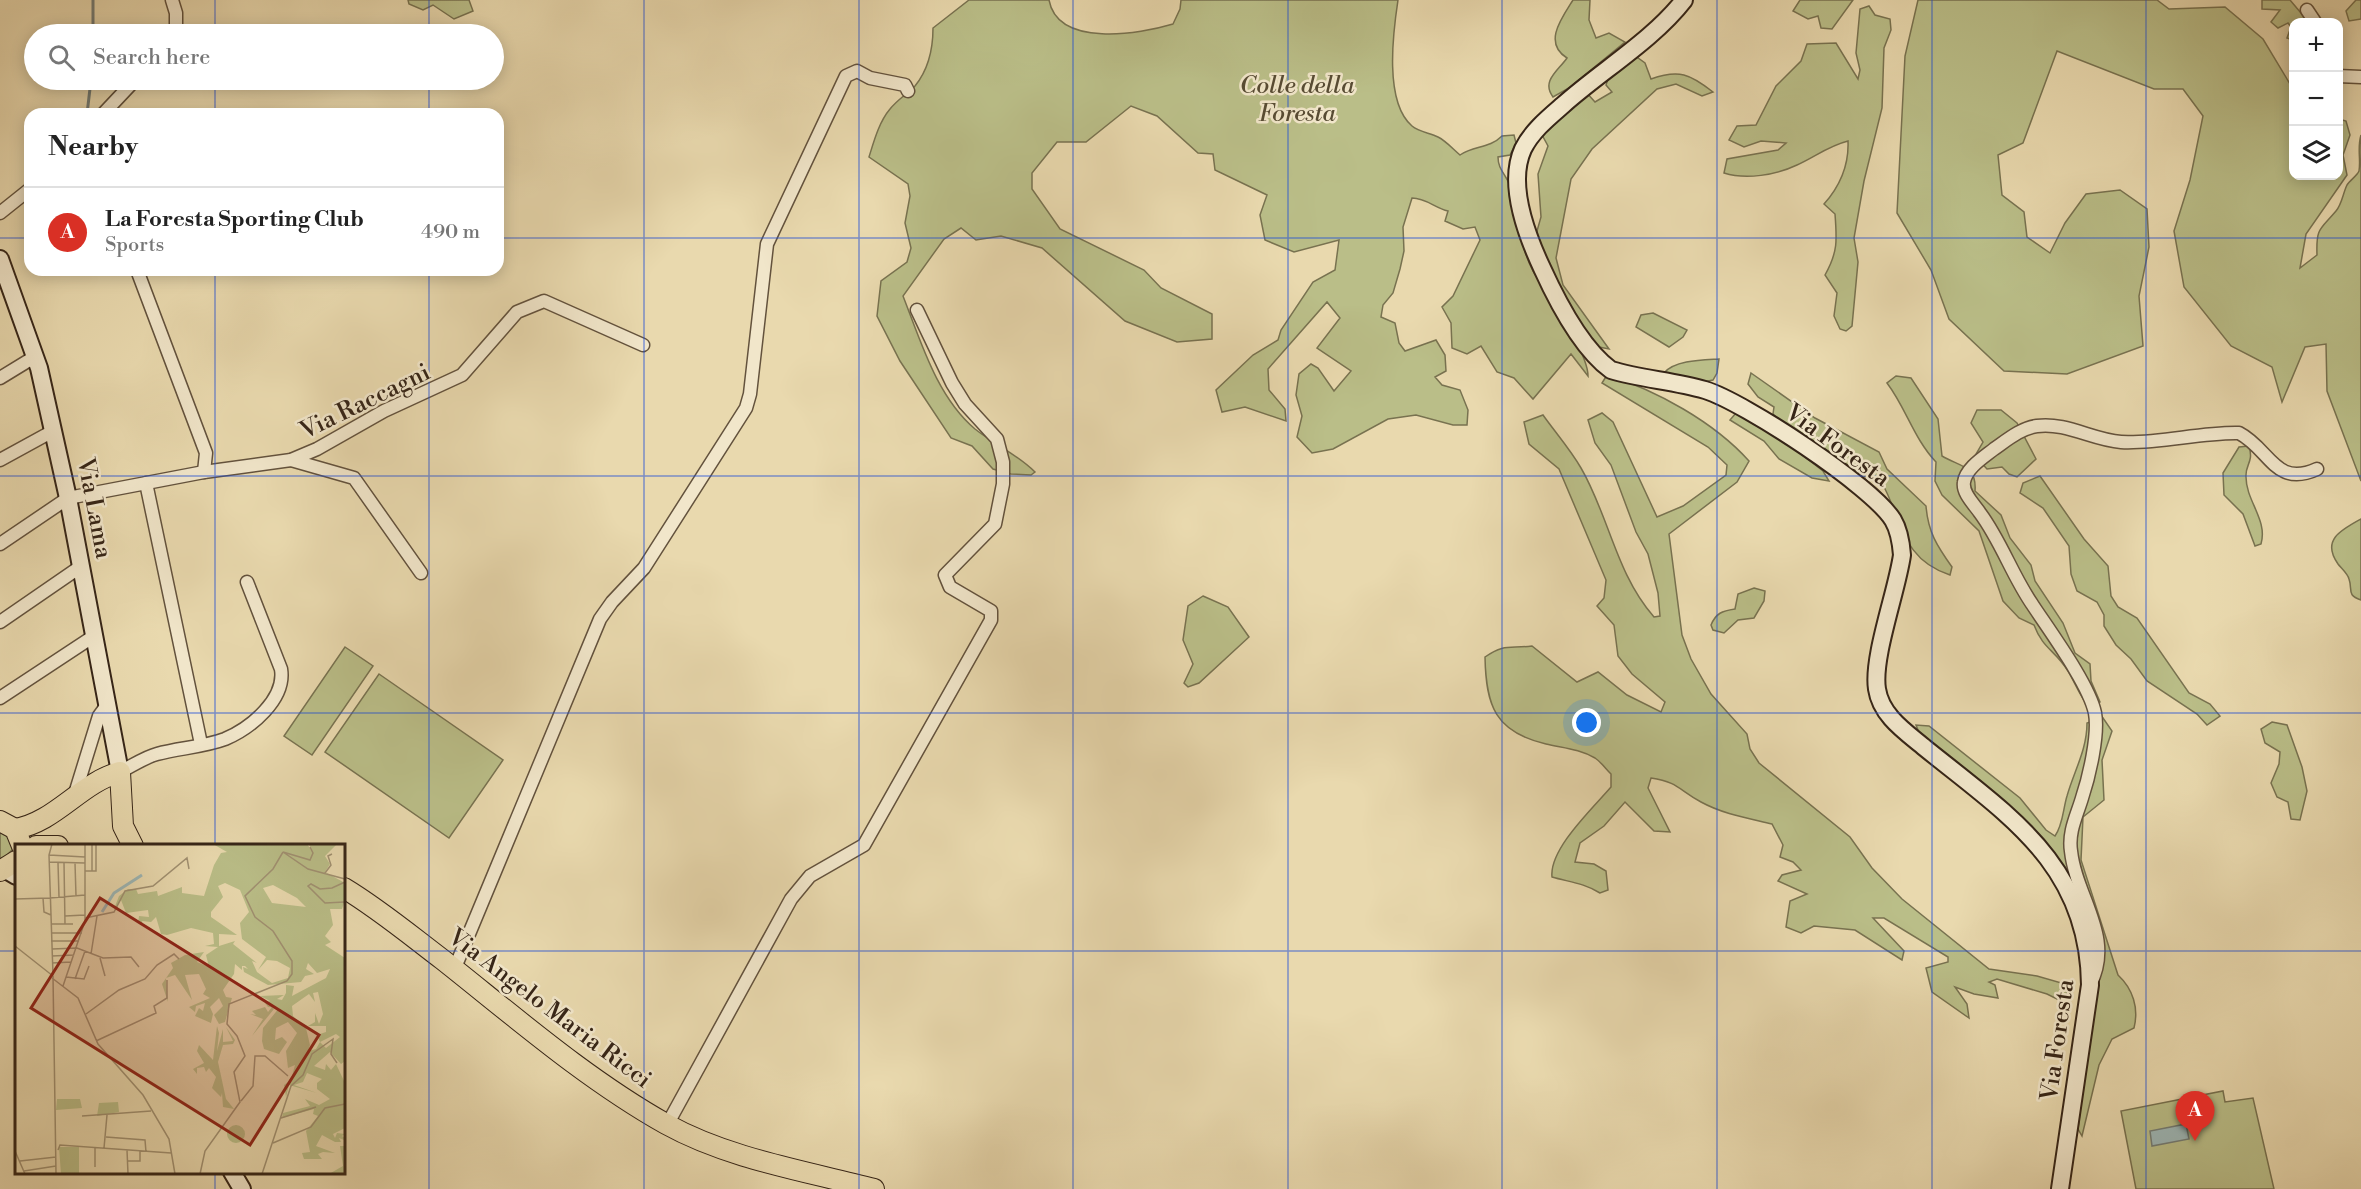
<!DOCTYPE html>
<meta charset="utf-8">
<style>
body{margin:0;font-family:"Libre Bodoni",serif;background:#f6f6f6;color:#222}
.controls{position:absolute;right:18px;top:18px;display:grid;overflow:hidden;border-radius:12px;box-shadow:0 3px 15px #0003}
.controls button{width:54px;height:54px;display:grid;place-items:center;padding:0;border:0;border-bottom:2px solid #e0e0e0;background:#fff;color:#222;font:30px sans-serif}
.you{position:absolute;left:1587px;top:723px;width:21px;height:21px;margin:-15px;border:4px solid #fff;border-radius:50%;background:#1a73e8;box-shadow:0 0 0 9px #1a73e833}
.badge{display:grid;place-items:center;width:39px;height:39px;border-radius:50%;background:#d93025;color:#fff;font-size:20px;font-weight:700}
.pin{position:absolute;translate:-50% -50px;filter:drop-shadow(0 2px 3px #0008)}
.pin::after{content:'';position:absolute;top:32px;width:21px;height:18px;background:inherit;clip-path:polygon(0 0,100% 0,50% 100%)}
.list{margin:0;padding:0;list-style:none}
h2{display:flex;justify-content:space-between;align-items:center;height:78px;margin:0;padding:0 24px;font-size:26px}
h2 small{font-size:20px;font-weight:400;color:#767676}
.list li{display:grid;grid-template-columns:39px 1fr auto;gap:18px;align-items:center;box-sizing:border-box;height:90px;padding:0 24px;border-top:2px solid #e0e0e0}
.list b{display:block;font-size:22px;white-space:nowrap}
.list p{margin:0;font-size:20px;white-space:nowrap;color:#767676}
.list em{font-size:20px;font-style:normal;color:#767676}
.icon{flex:none;width:33px;height:33px;fill:none;stroke:currentColor;stroke-width:2;stroke-linecap:round;stroke-linejoin:round}
.map{position:relative;flex:none;width:2361px;height:1189px;overflow:hidden}
.search{position:absolute;background:#fff;box-shadow:0 3px 15px #0003;left:24px;top:24px;width:480px;height:66px;display:flex;align-items:center;gap:15px;box-sizing:border-box;padding:0 21px;border-radius:33px;color:#767676;font-size:22px}
.panel{position:absolute;background:#fff;box-shadow:0 3px 15px #0003;left:24px;top:108px;width:480px;height:168px;border-radius:18px}
.map>svg:first-child{display:block}
</style>
<div class="map">
<svg width="2361" height="1189" viewBox="0 0 2361 1189">
<rect width="100%" height="100%" fill="#e9d9ae"/>
<filter id="stains"><feTurbulence type="fractalNoise" baseFrequency=".00333" numOctaves="4"/><feColorMatrix values="0 0 0 0 .2 0 0 0 0 .09 0 0 0 0 .02 0 0 0 .5 -.17"/></filter>
<radialGradient id="worn" r=".72"><stop offset=".6" stop-color="#630" stop-opacity="0"/><stop offset="1" stop-color="#630" stop-opacity=".3"/></radialGradient>
<g fill="#babe88" stroke="#787250" stroke-width="1.5">
<path d="M408,0H469L473,11L454,19L433,5L423,10L409,4Z"/>
<path d="M969,0H1049C1058,48 1140,34 1173,24L1180,9L1181,0H1398C1393,33 1384,102 1412,126C1419,132 1430,133 1438,137C1446,141 1453,149 1460,155C1474,145 1489,149 1502,136L1514,135L1516,143L1510,155L1498,157C1498,170 1506,174 1510,186C1518,213 1519,245 1533,271C1547,295 1588,351 1588,376L1571,354L1533,399L1514,378L1497,372L1481,346L1467,354L1452,348L1451,323L1442,307L1453,296L1480,240L1475,227L1463,229L1445,221L1448,211C1435,208 1426,198 1412,198L1403,227L1404,251L1400,269L1393,293L1383,305L1381,317L1395,323L1399,343L1405,351L1436,340L1445,355L1446,371L1435,377L1442,385L1460,390L1468,410L1467,425H1453L1416,415L1388,419L1333,449L1312,453L1297,437L1302,416L1296,395L1299,374L1311,364L1318,368L1334,391L1351,371L1317,348L1340,318L1327,302L1268,369L1269,390L1285,409L1286,421L1245,407L1222,412L1216,390L1253,355L1278,340L1281,330L1313,282L1335,270L1339,240L1294,252L1265,240L1260,215L1267,195L1215,170L1213,154L1198,153L1157,116L1131,106L1086,142H1057L1032,173V189L1060,229L1144,270L1161,288L1212,314V339L1177,342L1125,321L1042,248L1001,236L976,240L961,228L944,239L903,296C921,342 937,397 975,429C995,445 1017,454 1035,472L1031,475L1011,474L993,469L972,446L951,438L900,361L877,316L881,281L907,262L911,248L905,223L910,196L908,184L869,157C874,141 879,122 890,109C897,100 907,94 915,86C928,70 933,48 933,28Z"/>
<path d="M1573,0H1590L1589,20L1596,38L1609,33L1625,42L1569,88L1553,97C1541,81 1558,71 1567,58C1543,43 1561,19 1573,0Z"/>
<path d="M1800,0H1853L1832,29L1821,28L1818,16L1808,19L1793,11Z"/>
<path d="M1918,0H2157L2169,9L2225,7L2263,39L2293,89L2294,176H2338L2339,119L2346,121L2350,135L2343,155L2347,175L2306,234L2300,268L2317,255C2316,227 2320,230 2336,211C2342,204 2343,193 2347,185C2350,180 2357,176 2359,171C2361,159 2357,148 2361,135V481L2327,391L2326,344L2305,347L2282,402L2272,367L2231,346L2184,287L2174,231L2190,180L2203,116L2183,89H2154L2057,51L2023,143L1998,155L2002,195L2024,212L2027,237L2050,253L2065,223L2086,194L2120,190L2147,209L2149,247L2139,296L2143,346L2067,374L2004,371L1949,319L1931,270L1897,213L1905,56Z"/>
<path d="M2262,0H2290L2306,19L2305,22H2294L2293,40L2287,38L2291,27L2288,23L2278,28L2271,22L2280,10L2262,9Z"/>
<path d="M2356,0H2361V19L2349,21L2346,11Z"/>
<path d="M1869,6L1875,15L1890,19L1891,30L1884,48L1882,108L1864,181L1854,238L1858,262L1852,326L1846,331L1840,329L1834,316L1837,293L1825,275C1838,252 1837,240 1835,214L1824,204C1840,186 1849,165 1848,141C1828,146 1815,157 1797,165C1776,175 1746,180 1724,173L1727,159L1778,150L1786,143L1761,141L1744,147L1729,140L1737,126L1756,125L1776,86L1801,61L1807,44L1836,43L1858,79L1860,70L1856,53L1860,9Z"/>
<path d="M1634,55L1645,63L1651,79C1679,69 1690,74 1713,92L1702,96L1676,84L1657,89L1592,149L1571,179L1556,258L1563,285L1609,349L1594,346L1541,254L1537,231L1541,217L1538,174L1548,146L1541,133L1586,92L1595,102L1612,92L1606,85L1611,70Z"/>
<path d="M1653,313L1687,330L1683,337L1669,347L1636,327L1641,315Z"/>
<path d="M1719,359L1717,373L1713,380L1703,382L1664,373C1675,360 1703,360 1719,359Z"/>
<path d="M1751,373L1815,418L1879,452L1887,469L1926,506C1928,532 1937,546 1952,567L1950,575C1901,559 1903,521 1882,483C1858,477 1839,459 1819,445C1803,434 1787,427 1773,414L1774,407L1758,397L1748,384Z"/>
<path d="M1607,375C1656,390 1714,422 1749,461L1737,482L1669,534L1682,635L1691,659L1711,694L1747,734L1750,749L1759,763L1850,837L1872,868L1902,899L1989,969L2037,976L2065,984L2069,1005L2047,994L1997,979L1989,982L1995,985L1998,998L1974,994L1955,987L1967,1004L1969,1018L1932,992L1926,968L1948,962V957L1884,918H1873L1904,951L1902,960L1855,930L1814,926L1801,933L1786,927L1790,901L1807,894L1778,881L1782,875L1801,870L1793,862L1780,857L1783,845L1772,824C1747,818 1723,814 1701,802C1679,790 1678,782 1651,778L1648,788L1670,832L1654,831L1625,802L1604,826L1580,843L1575,862L1594,864L1606,871L1608,890L1600,893C1584,883 1569,882 1552,877C1549,849 1593,808 1611,787V774C1606,769 1601,762 1595,758C1580,749 1563,748 1546,744C1495,732 1486,706 1485,657C1505,643 1510,649 1532,646L1577,682L1598,672L1627,695L1661,712L1665,702L1632,674L1618,656L1614,625L1597,606L1604,598L1606,580L1559,469L1529,444L1524,422L1543,415C1555,432 1570,449 1581,468C1609,516 1616,574 1654,617L1660,616L1658,593L1648,554L1636,532L1611,465L1595,443L1588,420L1602,413L1613,422L1657,517L1683,506L1726,475L1727,465L1708,447L1602,383Z"/>
<path d="M1896,376L1911,378L1938,419L1942,456C1960,467 1977,465 1975,491L2001,515L2010,538L2031,565L2035,581L2063,623L2075,653L2090,664L2091,681L2100,702L2090,708C2079,696 2076,684 2068,671C2055,650 2043,649 2034,625L2019,618L2003,601L1979,531L1942,495L1935,481L1936,462C1914,439 1906,408 1887,383Z"/>
<path d="M1977,410H2001L2017,423L2036,459L2017,477L2009,474L2002,467L1987,469L1975,456L1983,442L1971,423Z"/>
<path d="M1736,413L1762,424L1823,471L1829,481L1812,478L1779,459L1764,441L1730,420Z"/>
<path d="M2249,446C2254,463 2245,464 2246,477C2246,501 2268,520 2261,544L2255,546L2243,514L2224,495L2223,473L2239,447Z"/>
<path d="M2040,476L2084,539L2108,566L2111,596L2118,607L2137,618L2189,693L2210,704L2220,716L2207,725L2197,714L2147,681L2131,659L2116,645L2104,626V615L2097,602L2077,591L2071,574L2069,546L2043,508L2020,493L2023,483Z"/>
<path d="M2361,519V600C2346,595 2353,590 2349,579C2348,574 2341,568 2338,564C2321,540 2341,530 2361,519Z"/>
<path d="M1754,588L1765,591L1764,601L1754,618L1738,620L1724,633L1713,630L1711,625C1716,613 1722,611 1735,609L1738,594Z"/>
<path d="M1203,596L1228,607L1249,637L1199,683L1188,687L1184,683L1193,664L1183,640L1188,606Z"/>
<path d="M345,647L373,666L312,755L284,736Z"/>
<path d="M379,674L503,760L449,838L325,752Z"/>
<path d="M2103,718L2112,731L2102,760L2104,800L2083,817L2081,860L2118,975C2133,989 2139,1008 2134,1028L2112,1039L2099,1065L2082,1136L2078,1129L2090,1029L2073,882L2017,814L1920,735L1916,725L1929,726L2020,798L2046,830L2055,836C2063,825 2063,809 2067,796C2074,771 2087,750 2087,723Z"/>
<path d="M2272,722L2287,725L2302,767L2307,791L2300,820L2291,819L2288,802L2277,797L2271,783L2279,764L2280,752L2265,743L2261,729Z"/>
<path d="M0,830L10,835L13,849L0,862Z"/>
<path d="M2223,1091L2225,1102L2253,1098L2274,1189H2136L2121,1111Z"/>
</g>
<path fill="#9db7b6" stroke="#747d76" stroke-width="1.5" d="M2186,1124L2189,1139L2152,1146L2150,1131Z"/>
<g fill="none" stroke-linecap="round" stroke-linejoin="round">
<g stroke="#747d76" stroke-width="3">
<path d="M93,0V34"/>
<path d="M87,114L91,80"/>
</g>
<g stroke="#63523d" stroke-width="15">
<g id="minor">
<path d="M172,0L176,13V34"/>
<path d="M2307,10L2315,22"/>
<path d="M2338,76L2361,77"/>
<path d="M103,114L135,80"/>
<path d="M0,213L30,189"/>
<path d="M137,270L206,453L204,472"/>
<path d="M0,378L36,356"/>
<path d="M0,460L53,431"/>
<path d="M291,460L354,478L421,573"/>
<path d="M146,483L201,744"/>
<path d="M0,544L68,498L204,472L291,460L317,449L384,411L462,375L517,312L544,301L643,345"/>
<path d="M0,622L80,567"/>
<path d="M0,698L94,636"/>
<path d="M120,772C132,766 145,757 157,754C179,748 204,747 225,739C251,728 286,699 281,669L247,582"/>
<path d="M74,797L99,716L107,705"/>
<path d="M454,970L600,619L612,602L644,568L746,408L750,394L767,244L846,76L857,71L870,78L905,85L908,91"/>
<path d="M2090,985C2115,937 2076,898 2071,851C2068,832 2077,815 2082,798C2089,777 2099,735 2095,713C2089,684 2049,630 2032,604C2012,575 2001,541 1980,513C1974,504 1962,493 1964,482C1966,468 1984,457 1994,449C2007,440 2021,428 2037,426C2066,422 2093,440 2121,442C2160,444 2200,432 2239,433C2270,449 2275,488 2317,469"/>
<path d="M667,1125L791,899L810,876L864,845L991,620V611L950,587L945,575L995,524L1003,484V462L997,439L965,404L952,383L917,310"/>
</g>
</g>
<g stroke="#362517" stroke-width="20">
<g id="secondary">
<path d="M1684,0C1653,40 1601,71 1563,105C1548,118 1532,131 1523,149C1507,184 1527,236 1542,268C1557,301 1582,349 1611,370C1641,379 1674,381 1705,390C1744,402 1872,486 1893,520C1899,530 1901,542 1902,555C1897,591 1872,657 1877,689C1881,716 1906,732 1925,748C2008,815 2089,865 2090,985L2060,1189"/>
<path d="M0,259L39,368L68,498L120,772"/>
<path d="M6,870L16,876"/>
<path d="M232,1172L242,1189"/>
</g>
</g>
<g stroke="#362517" stroke-width="22">
<g id="primary">
<path d="M0,821L15,829L22,846"/>
<path d="M15,829C56,822 80,783 120,772L123,826L133,846"/>
<path d="M36,846H58"/>
<path d="M0,871L16,861"/>
<path d="M344,888C379,909 410,935 443,960C515,1017 586,1079 666,1124C729,1159 806,1171 874,1189"/>
</g>
</g>
<use href="#minor" stroke="#f1e6ca" stroke-width="12"/>
<use href="#secondary" stroke="#f1e6ca" stroke-width="16"/>
<use href="#primary" stroke="#e9d9ae" stroke-width="20"/>
</g>
<path fill="none" stroke="#1d4ed8" stroke-width="1.5" stroke-opacity="0.55" d="M215,0V34M429,0V34M644,0V1189M859,0V1189M1073,0V1189M1288,0V1189M1502,0V1189M1717,0V1189M1932,0V1189M2146,0V1189M215,80V114M429,80V114M0,238H30M498,238H2361M215,270V846M429,270V1189M0,476H2361M0,713H2361M0,951H16M344,951H2361M215,1172V1189"/>
<g text-anchor="middle" stroke-width="5" stroke-linejoin="round" paint-order="stroke">
<g font-size="24" font-style="italic" fill="#574b33" stroke="#f1e6ca">
<text x="1297" y="93">Colle della<tspan x="1297" dy="28">Foresta</tspan></text>
</g>
<g font-size="24" fill="#362517" stroke="#f1e6ca">
<text transform="translate(365 401) rotate(-26)" y="8">Via Raccagni</text>
<text transform="translate(1838 445) rotate(36)" y="8">Via Foresta</text>
<text transform="translate(95 508) rotate(79)" y="8">Via Lama</text>
<text transform="translate(550 1008) rotate(37)" y="8">Via Angelo Maria Ricci</text>
<text transform="translate(2057 1040) rotate(-82)" y="8">Via Foresta</text>
</g>
</g>
<g transform="translate(15 844)">
<rect width="330" height="330" fill="#e9d9ae"/>
<path d="M198,0H292L297,7L294,0H322L310,12L315,20L310,28L330,39V56L327,65H315L318,81L310,92L316,98L310,101L330,114V217L326,220L315,208L299,222L310,226L311,220L316,226L321,220L330,239V284L318,290L320,294L322,289L330,290L327,292L330,294V330H314L328,322L325,302H329V296L324,294L326,298H320L307,291L301,302L320,309L308,308L303,310L307,315H289L287,309L295,308L291,287L303,272L298,270L299,265L267,274L268,269L295,262L290,255L304,261L315,255L302,245V239L307,235L292,229L288,238L279,241L302,249L274,241L271,253L269,241L276,236L280,221L273,224L271,207L282,189L273,178L261,184L260,196L267,193L272,198L264,210L249,205L247,197L248,184L264,164L253,163L250,159L255,157L245,152L269,151L262,155L267,156L271,149V141L279,142L277,152L311,134L315,125L302,129L293,119L291,125L299,130L290,132L286,138L253,141L229,128L228,123L233,125L230,122H227V126L220,120L219,130L208,146L211,153L217,154L210,178L204,180L199,171L208,162L204,154L195,163L198,170L196,179L180,172L184,164L188,167L190,159L181,162L180,168L174,163L195,154L188,150L191,145L184,130L170,131L177,156L160,131L151,134L153,158L147,140L158,124L156,119L170,111L189,108L182,118L194,123L191,111L203,103L190,102L199,100L198,89L176,84L152,91L146,90L141,73L136,78L127,77L128,82L123,79L124,72L134,73L133,66L111,69L106,56L99,65L104,52L113,45H121L123,50L142,47L143,52L167,43V49L189,52L199,21L206,9L212,8ZM210,39L225,46L234,68L225,79L227,95L251,113L243,126L252,116L262,117L275,124L273,134L257,139L242,128L237,117L242,119L218,100L220,97L204,102V90L222,91L196,73V68L208,53L203,42ZM258,41L282,54L291,63L257,59L248,44ZM303,148L308,170L304,180L300,169V178L293,182H311V188L302,191L305,198L321,190L325,193L311,204L305,198L301,205L293,207L295,201L291,184L278,172L277,162L294,150L300,158L298,149ZM250,163L253,168L257,163L259,165L237,192L248,175L235,170L241,171L237,167ZM202,182L204,189L202,207L208,185V198L218,197L211,183L220,196L218,200L208,201L203,218L211,255L219,265L208,263L207,249L206,253L197,244L201,233L194,224L191,228L189,223L182,224V230L178,225L189,219L182,207L184,201L198,216ZM42,255H65L67,264L41,266ZM103,258L104,268L82,272L84,259ZM212 290a9 9 0 1 1 18 0a9 9 0 1 1-18 0ZM44,303H64V330H46Z" fill="#babe88" fill-rule="evenodd"/>
<path fill="none" stroke="#9db7b6" stroke-width="3" d="M87,68L99,49L127,31"/>
<path fill="none" stroke="#a19172" stroke-width="1.5" d="M37,0L34,11L38,131M268,8L295,16L298,9L295,3M268,8L293,25L330,35M34,11L70,13M34,18L70,19M43,19L44,53M49,19L50,80M60,19L61,52M70,27H81V0M77,27V0M310,29L316,21L313,12L317,10M330,38L317,44L305,45L296,40L293,42L310,59L330,58M28,54L29,68L36,71M35,54L70,51M0,55L35,54M50,72L70,71M70,74L99,68L110,47L138,42L172,14L174,25M36,80H58M36,89H67M36,97H64M0,102L38,132L41,330M37,105L62,104L88,114L116,113L124,123M76,110L82,72M37,112L59,111M85,114L90,132M37,119L56,118M51,133L69,135L74,122M37,134L63,154L83,200L128,251L154,295L160,330M60,135L70,107M48,142L70,77V0M71,170L104,146L130,135L142,121L159,110L164,115M81,197L141,169L139,162L152,154V136M226,257L238,242L240,212H250L273,232M67,272L136,267M266,274L301,263M91,293L130,296L131,308M258,299L296,283L310,264L330,260M80,304V323M89,304L92,271M43,306L45,301L156,309M112,306L113,330M0,307L10,330M5,317L41,313M112,317H125V307M9,327L41,322M185,330L190,307L225,258L219,228L230,212L222,192L212,180L214,160L272,137L277,130V117L258,87L240,73L230,52L258,25L268,8M247,330L276,242L288,231L297,210L318,195L316,210L322,219"/>
<path fill="#8f2418" fill-opacity="0.15" stroke="#8f2418" stroke-width="3" d="M85,54L304,191L235,301L16,164Z"/>
<rect width="330" height="330" fill="none" stroke="#362517" stroke-width="3"/>
</g>
<rect width="100%" height="100%" filter="url(#stains)"/>
<rect width="100%" height="100%" fill="url(#worn)"/>
</svg>
<div class="controls">
<button>+</button>
<button>−</button>
<button><svg class="icon" aria-label="layers" viewBox="0 0 24 24"><path d="M12 4l9 5-9 5-9-5zM3 14l9 5 9-5"/></svg></button>
</div>
<div class="you"></div>
<div class="pin badge" style="left:2195px;top:1141px">A</div>
<div class="search"><svg class="icon" aria-label="search" viewBox="0 0 24 24"><circle cx="10" cy="10" r="6"/><path d="M15 15l6 6"/></svg>Search here</div>
<section class="panel">
<h2>Nearby<small></small></h2>
<ul class="list">
<li><span class="badge">A</span><div><b>La Foresta Sporting Club</b><p>Sports</p></div><em>490 m</em></li>
</ul>
</section>
</div>
